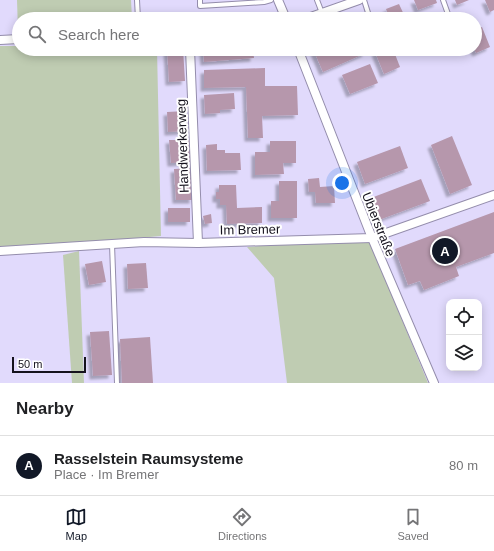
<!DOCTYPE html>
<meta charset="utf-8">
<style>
body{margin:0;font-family:Arial,sans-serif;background:#f6f6f6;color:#202124}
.controls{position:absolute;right:12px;bottom:12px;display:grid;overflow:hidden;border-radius:8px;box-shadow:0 2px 10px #0003}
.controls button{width:36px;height:36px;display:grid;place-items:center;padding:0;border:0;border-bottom:1px solid #e0e0e0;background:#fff;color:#202124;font:20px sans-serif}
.scale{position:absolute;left:12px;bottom:10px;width:74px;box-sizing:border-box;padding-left:4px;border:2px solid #15121d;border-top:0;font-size:11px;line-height:14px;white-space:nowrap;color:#15121d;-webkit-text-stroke:3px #fff;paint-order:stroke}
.you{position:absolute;left:342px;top:183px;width:14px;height:14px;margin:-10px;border:3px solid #fff;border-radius:50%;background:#1a73e8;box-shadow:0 0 0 6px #1a73e833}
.badge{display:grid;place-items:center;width:26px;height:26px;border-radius:50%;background:#111827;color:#fff;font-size:13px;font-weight:700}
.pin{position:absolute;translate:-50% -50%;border:2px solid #fff;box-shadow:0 1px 4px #0006}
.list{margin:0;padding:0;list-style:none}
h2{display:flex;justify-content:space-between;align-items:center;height:52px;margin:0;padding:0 16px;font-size:17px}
h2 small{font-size:13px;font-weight:400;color:#757577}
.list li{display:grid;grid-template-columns:26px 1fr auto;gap:12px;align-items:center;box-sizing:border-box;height:60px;padding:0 16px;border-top:1px solid #e0e0e0}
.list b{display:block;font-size:15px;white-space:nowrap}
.list p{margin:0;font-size:13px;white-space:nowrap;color:#757577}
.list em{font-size:13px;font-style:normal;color:#757577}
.icon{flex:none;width:22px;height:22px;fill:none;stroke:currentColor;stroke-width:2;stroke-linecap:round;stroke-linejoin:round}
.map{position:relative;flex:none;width:494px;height:383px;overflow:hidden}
.search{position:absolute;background:#fff;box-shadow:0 2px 10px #0003;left:12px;right:12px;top:12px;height:44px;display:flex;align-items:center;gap:10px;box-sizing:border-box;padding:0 14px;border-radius:22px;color:#757577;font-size:15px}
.sheet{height:112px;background:#fff}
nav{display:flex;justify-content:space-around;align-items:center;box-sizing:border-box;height:56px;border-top:1px solid #e0e0e0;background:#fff;font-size:11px;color:#757577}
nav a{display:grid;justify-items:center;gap:2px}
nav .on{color:#111827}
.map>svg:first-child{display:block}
</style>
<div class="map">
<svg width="494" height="383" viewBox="0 0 494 383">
<defs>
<filter id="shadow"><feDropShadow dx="-3.5" dy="3.5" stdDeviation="1" flood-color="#0004"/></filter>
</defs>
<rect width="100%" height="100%" fill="#e1dafc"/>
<g fill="#bfccb2">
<path d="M17,0H131L132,19H19L18,31Z"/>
<path d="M0,46H19V49H157L161,236C107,241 54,242 0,248Z"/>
<path d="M370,242L428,383H287L274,278L247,247L286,244Z"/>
<path d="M79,251L84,383H72L63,255Z"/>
</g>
<g fill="#b697ac" filter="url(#shadow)">
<path d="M414,0H436L437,3L418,10Z"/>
<path d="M455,0H469L457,5Z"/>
<path d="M485,0H494V10L490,12Z"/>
<path d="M399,4L406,19H390L386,9Z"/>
<path d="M482,27L490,47L476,53L474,49L475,30Z"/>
<path d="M167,49H183L185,81L169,82Z"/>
<path d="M203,49H253L254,58L204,62Z"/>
<path d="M313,49H364L366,53L323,72Z"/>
<path d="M382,49H393L400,67L384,74L375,52Z"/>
<path d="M370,64L378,83L350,94L342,75Z"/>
<path d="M265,68V86H297L298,115L262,116L263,138H248L246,87L204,88V70Z"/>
<path d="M234,93L235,109L220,110V113L205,114L204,95Z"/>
<path d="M186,111L188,131L168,132L167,112Z"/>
<path d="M452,136L472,185L450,194L431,145Z"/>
<path d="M169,140H190V162L171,163Z"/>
<path d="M270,141H296V163H283L284,174L255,175V152H270Z"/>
<path d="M217,144V150H225V153H240L241,170L207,171L206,145Z"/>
<path d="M400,146L408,168L365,184L357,162Z"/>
<path d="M191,168L193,200H176L174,169Z"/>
<path d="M319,178L320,187L334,186L335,203H316L315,192H309L308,179Z"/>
<path d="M421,179L430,201L379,220L371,198Z"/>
<path d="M279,181H297V218H271V201H279Z"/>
<path d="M219,185H236L237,208L262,207V223L227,224L226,205H220V199H216V192H219Z"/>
<rect x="168" y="208" width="22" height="14"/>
<path d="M494,212V253L456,267L459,276L424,290L420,281L408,285L395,249Z"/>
<path d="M211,214L212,223L205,224L203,216Z"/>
<path d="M102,261L106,282L89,285L85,264Z"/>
<path d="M146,263L148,288L128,289L127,264Z"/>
<path d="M109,331L112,375L93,376L90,332Z"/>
<path d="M150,337L153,383H122L120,339Z"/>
</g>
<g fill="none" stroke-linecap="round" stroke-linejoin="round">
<g stroke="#948dac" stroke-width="6">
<g id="service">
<path d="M137,0L138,19"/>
<path d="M200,0V6L264,2L271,0"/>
<path d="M317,0L322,13"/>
<path d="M364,0L370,19"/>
<path d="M443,0L448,14"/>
<path d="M112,244L117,383"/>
</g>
</g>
<g stroke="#948dac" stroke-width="10">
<g id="minor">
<path d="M278,0L286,19"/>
<path d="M305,19L359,0"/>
<path d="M0,40L19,39"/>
<path d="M190,49L198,243"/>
<path d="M298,49L372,238L434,383"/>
<path d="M0,251L144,242L198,243L372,238L494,195"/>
</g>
</g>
<use href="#service" stroke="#fff" stroke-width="4"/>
<use href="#minor" stroke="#fff" stroke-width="8"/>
</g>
<g text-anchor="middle" stroke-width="4" stroke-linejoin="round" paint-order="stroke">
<g font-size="13" fill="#15121d" stroke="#fff">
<text transform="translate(182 146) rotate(-92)" y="5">Handwerkerweg</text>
<text transform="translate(379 224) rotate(68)" y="5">Ubierstraße</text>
<text transform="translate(250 229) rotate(-1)" y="5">Im Bremer</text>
</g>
</g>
</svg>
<div class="controls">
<button><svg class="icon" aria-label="locate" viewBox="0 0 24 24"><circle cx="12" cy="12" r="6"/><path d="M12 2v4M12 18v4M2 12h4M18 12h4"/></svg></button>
<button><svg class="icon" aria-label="layers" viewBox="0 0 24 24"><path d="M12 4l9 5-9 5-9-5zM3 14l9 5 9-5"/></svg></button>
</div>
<div class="scale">50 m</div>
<div class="you"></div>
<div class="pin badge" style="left:445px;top:251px">A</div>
<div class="search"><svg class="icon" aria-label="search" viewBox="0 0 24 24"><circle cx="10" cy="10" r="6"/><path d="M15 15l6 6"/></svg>Search here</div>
</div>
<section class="sheet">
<h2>Nearby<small></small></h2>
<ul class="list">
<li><span class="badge">A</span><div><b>Rasselstein Raumsysteme</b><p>Place · Im Bremer</p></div><em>80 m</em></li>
</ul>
</section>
<nav>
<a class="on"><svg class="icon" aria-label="map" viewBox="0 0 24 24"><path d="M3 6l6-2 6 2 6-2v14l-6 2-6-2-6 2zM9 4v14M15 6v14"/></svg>Map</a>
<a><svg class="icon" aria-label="directions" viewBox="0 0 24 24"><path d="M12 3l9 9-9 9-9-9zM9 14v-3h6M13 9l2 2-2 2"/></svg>Directions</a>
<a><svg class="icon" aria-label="saved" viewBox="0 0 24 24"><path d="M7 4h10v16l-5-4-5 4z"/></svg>Saved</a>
</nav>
